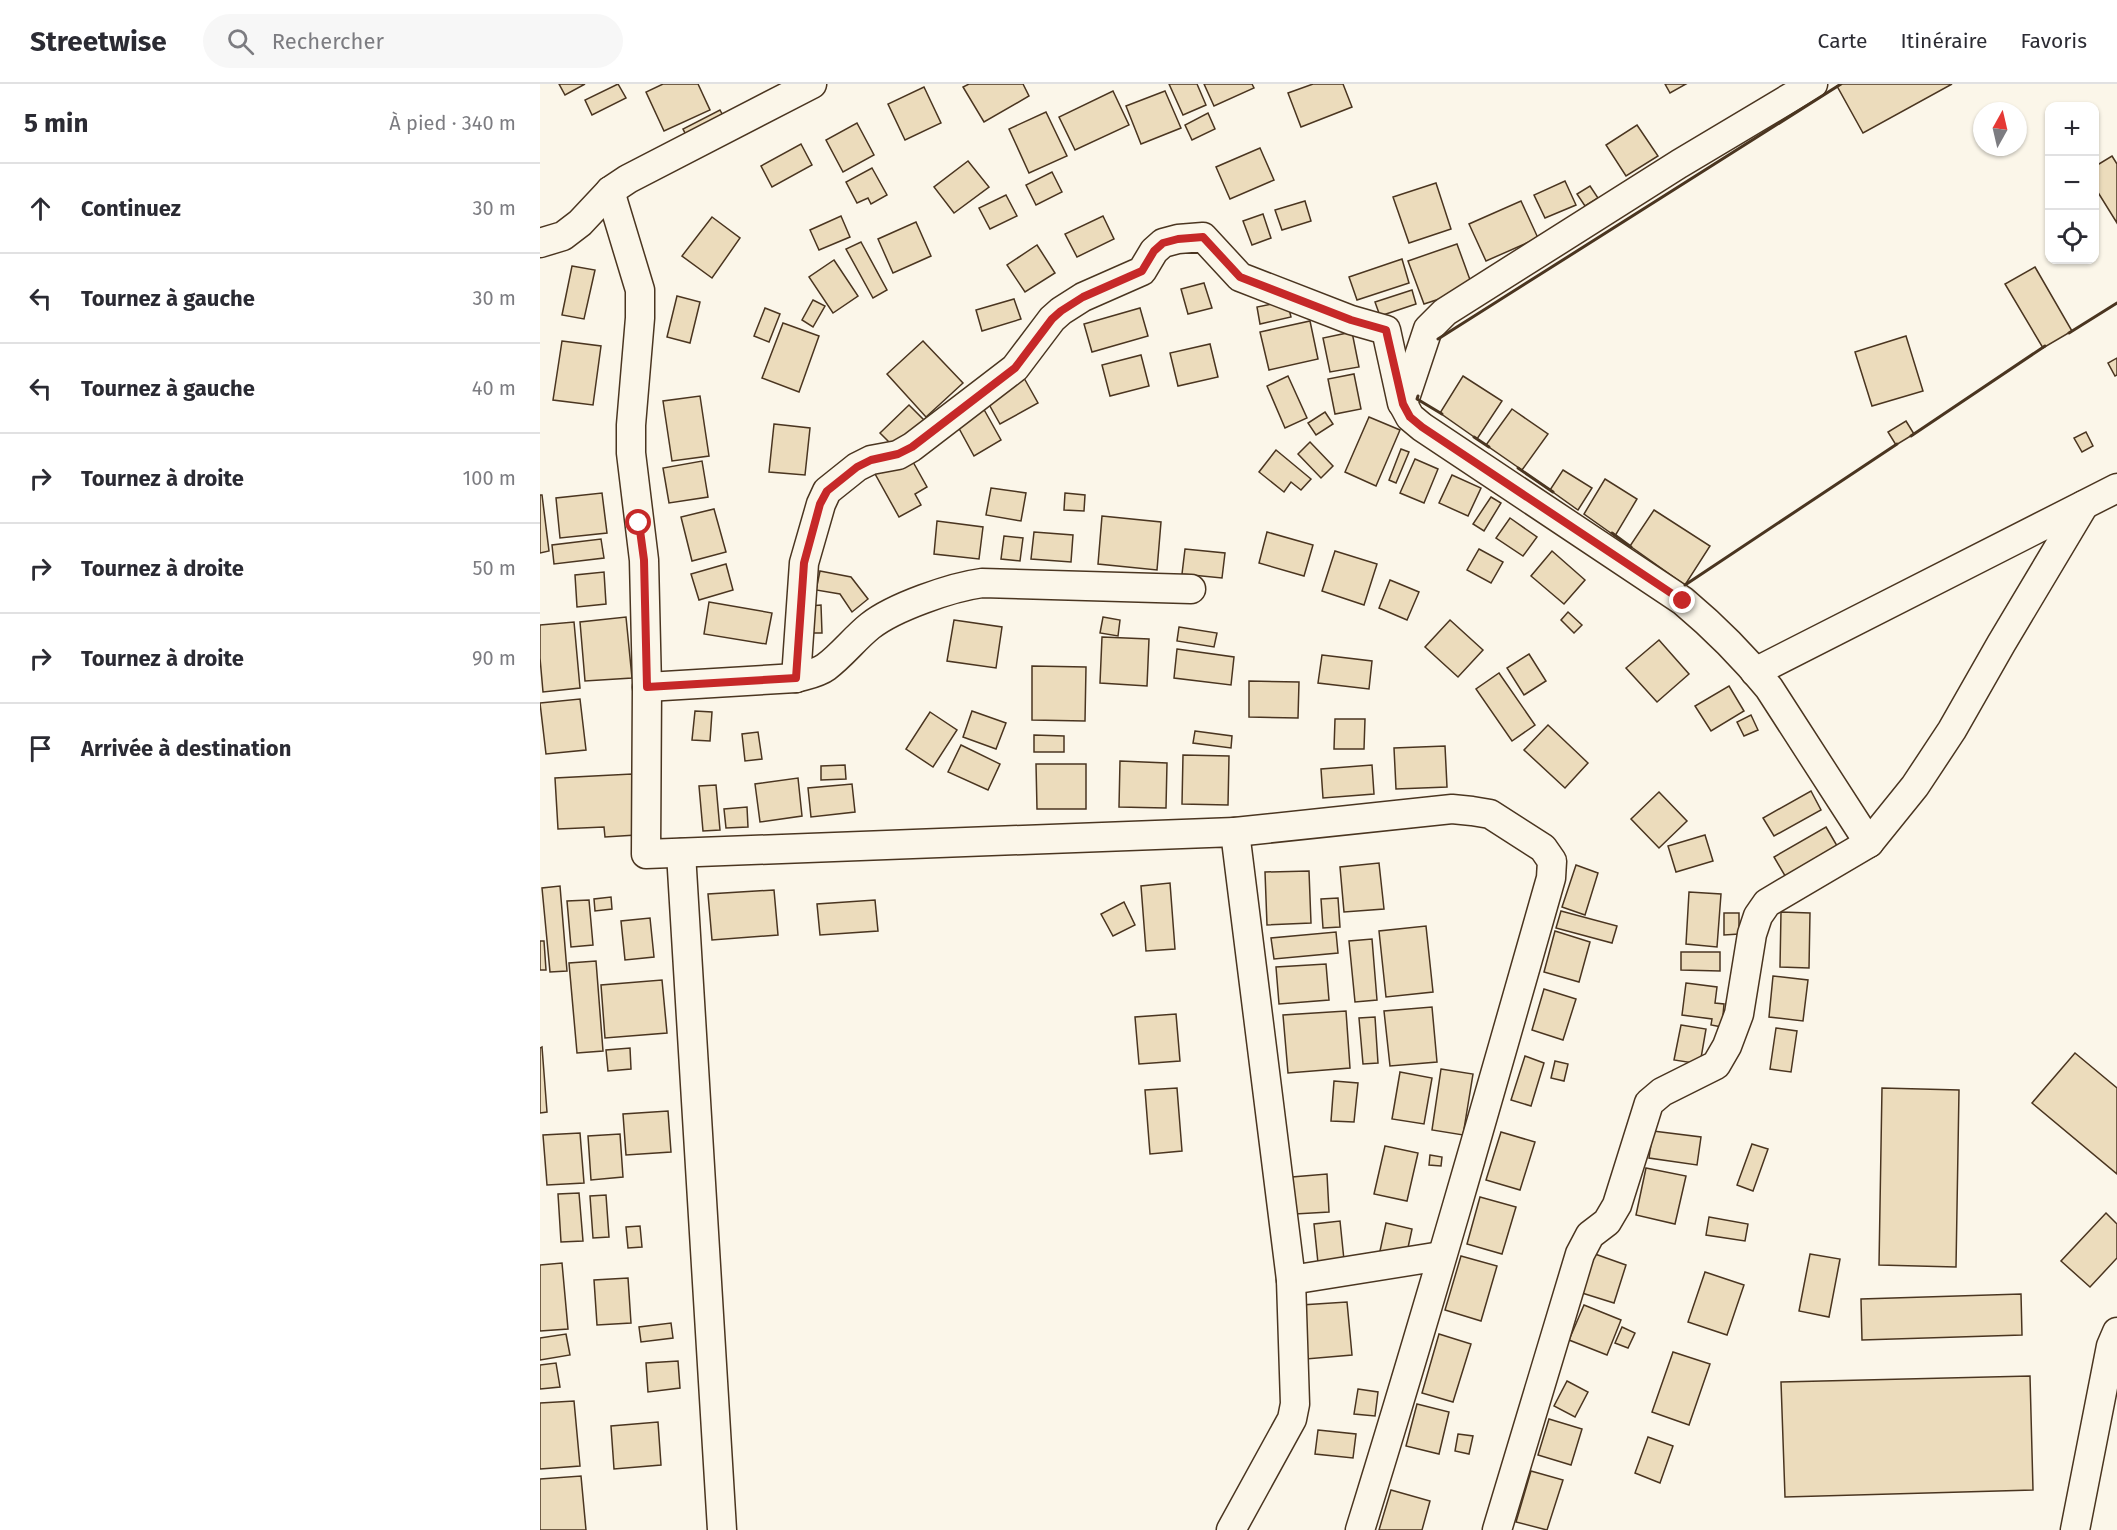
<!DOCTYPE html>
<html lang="fr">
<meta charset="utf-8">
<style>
body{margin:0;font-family:"Fira Sans",sans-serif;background:#f7f7f7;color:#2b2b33}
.controls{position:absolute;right:18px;top:18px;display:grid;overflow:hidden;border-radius:12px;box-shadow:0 2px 4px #0004}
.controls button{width:54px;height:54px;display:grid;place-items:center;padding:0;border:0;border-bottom:2px solid #e1e1e2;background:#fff;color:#2b2b33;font:30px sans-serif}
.compass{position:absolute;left:1433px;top:18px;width:54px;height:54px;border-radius:50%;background:#fff;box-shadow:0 2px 4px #0004;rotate:8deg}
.stop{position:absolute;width:18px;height:18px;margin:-14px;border:4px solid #c62828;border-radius:50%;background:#fff}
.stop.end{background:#c62828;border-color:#fff;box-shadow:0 2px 6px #0008}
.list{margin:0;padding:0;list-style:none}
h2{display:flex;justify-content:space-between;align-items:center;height:78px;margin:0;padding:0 24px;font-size:26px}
h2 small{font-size:20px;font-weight:400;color:#7c7c81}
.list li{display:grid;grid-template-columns:39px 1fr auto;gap:18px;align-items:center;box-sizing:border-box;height:90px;padding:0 24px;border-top:2px solid #e1e1e2}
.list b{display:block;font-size:22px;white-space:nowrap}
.list em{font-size:20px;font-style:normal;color:#7c7c81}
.icon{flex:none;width:33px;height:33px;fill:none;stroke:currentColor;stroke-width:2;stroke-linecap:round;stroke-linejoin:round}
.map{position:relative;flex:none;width:1577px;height:1446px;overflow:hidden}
header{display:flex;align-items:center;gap:36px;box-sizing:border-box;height:84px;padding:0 30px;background:#fff;border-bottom:2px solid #e1e1e2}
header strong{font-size:28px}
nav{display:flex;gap:33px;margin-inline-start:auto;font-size:21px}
.search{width:420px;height:54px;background:#f7f7f7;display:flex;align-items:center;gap:15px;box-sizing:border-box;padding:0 21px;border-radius:33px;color:#7c7c81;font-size:22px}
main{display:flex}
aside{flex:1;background:#fff}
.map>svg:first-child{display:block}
</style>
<header>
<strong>Streetwise</strong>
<div class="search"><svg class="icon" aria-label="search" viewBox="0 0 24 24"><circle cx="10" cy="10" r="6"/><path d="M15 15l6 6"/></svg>Rechercher</div>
<nav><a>Carte</a><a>Itinéraire</a><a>Favoris</a></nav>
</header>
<main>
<aside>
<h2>5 min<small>À pied · 340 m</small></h2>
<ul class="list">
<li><svg class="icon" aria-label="ahead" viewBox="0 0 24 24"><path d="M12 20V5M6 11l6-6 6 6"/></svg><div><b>Continuez</b></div><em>30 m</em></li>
<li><svg class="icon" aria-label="left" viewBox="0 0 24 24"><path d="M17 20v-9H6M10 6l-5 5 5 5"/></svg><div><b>Tournez à gauche</b></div><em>30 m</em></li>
<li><svg class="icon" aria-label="left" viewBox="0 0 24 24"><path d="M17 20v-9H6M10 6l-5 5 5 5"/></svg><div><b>Tournez à gauche</b></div><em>40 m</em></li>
<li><svg class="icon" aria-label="right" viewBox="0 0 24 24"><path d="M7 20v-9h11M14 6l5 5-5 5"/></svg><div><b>Tournez à droite</b></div><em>100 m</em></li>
<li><svg class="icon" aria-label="right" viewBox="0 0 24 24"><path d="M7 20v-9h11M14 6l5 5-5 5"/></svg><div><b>Tournez à droite</b></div><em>50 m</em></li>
<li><svg class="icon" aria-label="right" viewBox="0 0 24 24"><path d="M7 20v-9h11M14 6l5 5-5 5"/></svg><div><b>Tournez à droite</b></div><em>90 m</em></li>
<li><svg class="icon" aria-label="arrive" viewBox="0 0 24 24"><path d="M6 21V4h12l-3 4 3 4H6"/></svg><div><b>Arrivée à destination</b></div></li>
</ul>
</aside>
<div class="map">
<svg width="1577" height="1446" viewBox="0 0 1577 1446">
<rect width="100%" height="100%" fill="#fbf6e9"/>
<g fill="#ecdcbc" stroke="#4a3520" stroke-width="1.5">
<path d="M19,0H45L25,11Z"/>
<path d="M78,0L86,14L52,31L45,16Z"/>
<path d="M123,0H158L170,26L124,47L106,8Z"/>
<path d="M429,0H483L489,12L444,38L423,3Z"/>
<path d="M629,0H657L666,21L643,31Z"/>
<path d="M664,0H712L714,4L674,22Z"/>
<path d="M773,0H803L812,23L761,43L748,9Z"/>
<path d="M1125,0H1146L1130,9Z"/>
<path d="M1301,0H1412L1323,49L1297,2Z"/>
<path d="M384,3L401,39L365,56L348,20Z"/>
<path d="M573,7L589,41L535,66L519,33Z"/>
<path d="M625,7L641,44L601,60L586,22Z"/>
<path d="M180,26L188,41L151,61L143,45Z"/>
<path d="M506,28L527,72L489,89L469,45Z"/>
<path d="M668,29L675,45L652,56L645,41Z"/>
<path d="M317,39L334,71L303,88L286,56Z"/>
<path d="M1097,41L1118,72L1086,92L1066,61Z"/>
<path d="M261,60L272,81L232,103L221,82Z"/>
<path d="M720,64L734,96L690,115L676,83Z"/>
<path d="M1572,72L1577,80V139L1554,102V83Z"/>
<path d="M428,77L449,103L414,129L394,103Z"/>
<path d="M332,84L347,111L331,120L328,114L317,119L306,98Z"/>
<path d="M512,88L522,108L496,121L486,101Z"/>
<path d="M1025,97L1036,121L1005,134L994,111Z"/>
<path d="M896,99L911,145L869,159L853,113Z"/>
<path d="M1050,102L1058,114L1045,122L1037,110Z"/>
<path d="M466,111L477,132L450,145L439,124Z"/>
<path d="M765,117L771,137L742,146L735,126Z"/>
<path d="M981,117L998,154L946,177L929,140Z"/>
<path d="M723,130L731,154L712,161L703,137Z"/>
<path d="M301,132L310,153L279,166L270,146Z"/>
<path d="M563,132L574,155L537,173L525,150Z"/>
<path d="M172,133L200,154L172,194L142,172Z"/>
<path d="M376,138L391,172L353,189L338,155Z"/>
<path d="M321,158L347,206L333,214L306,165Z"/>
<path d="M917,160L933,204L884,220L868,177Z"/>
<path d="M497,161L515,189L485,208L467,181Z"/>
<path d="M862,175L869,199L817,216L809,193Z"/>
<path d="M294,176L318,212L293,229L269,193Z"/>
<path d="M32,182L55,186L44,235L22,231Z"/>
<path d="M1495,183L1532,247L1503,264L1465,200Z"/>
<path d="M664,199L672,224L648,230L641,205Z"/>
<path d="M872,206L876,220L840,232L835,218Z"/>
<path d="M137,212L160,218L150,259L127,253Z"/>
<path d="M474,215L481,235L442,247L436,226Z"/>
<path d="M273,216L285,222L273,243L262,236Z"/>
<path d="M747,217L751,233L720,240L717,223Z"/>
<path d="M225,224L240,230L229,258L214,252Z"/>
<path d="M600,224L608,252L552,268L544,240Z"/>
<path d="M770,237L778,275L729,286L720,248Z"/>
<path d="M243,239L279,252L259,308L222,294Z"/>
<path d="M812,248L819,283L790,288L783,254Z"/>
<path d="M1366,252L1383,307L1332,322L1315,268Z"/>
<path d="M22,257L61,262L53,321L13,316Z"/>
<path d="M383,257L423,299L386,333L347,290Z"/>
<path d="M670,260L678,293L638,302L630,269Z"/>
<path d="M601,271L609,302L570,312L562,281Z"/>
<path d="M1577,274V291L1575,292L1568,279Z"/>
<path d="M814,290L821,325L795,330L788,295Z"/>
<path d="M748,292L767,334L745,344L727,302Z"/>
<path d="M923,292L962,317L937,355L900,329Z"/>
<path d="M484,294L498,319L460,340L446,315Z"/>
<path d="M160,312L169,372L132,377L123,317Z"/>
<path d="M369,321L384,336L355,364L340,349Z"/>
<path d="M442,322L461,356L434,372L415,337Z"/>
<path d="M972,325L1008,350L982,386L946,361Z"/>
<path d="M785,328L793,340L776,351L768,339Z"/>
<path d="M829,333L860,346L836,402L805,388Z"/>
<path d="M1366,337L1374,350L1356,361L1348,348Z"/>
<path d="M234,340L270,344L265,391L229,388Z"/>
<path d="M1546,348L1553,362L1542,368L1534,354Z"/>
<path d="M770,358L793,382L781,394L758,370Z"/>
<path d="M861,365L869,368L856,399L849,396Z"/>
<path d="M736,366L771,395L761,406L751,398L744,408L719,388Z"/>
<path d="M368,369L387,403L375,410L381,421L359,433L334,388Z"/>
<path d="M875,375L898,385L884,419L860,409Z"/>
<path d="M162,377L168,413L129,419L123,384Z"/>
<path d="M1023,386L1052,404L1038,426L1010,406Z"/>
<path d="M912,391L941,404L928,432L899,419Z"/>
<path d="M1065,395L1097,415L1075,452L1044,430Z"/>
<path d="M451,404L486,409L481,437L446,431Z"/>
<path d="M62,409L67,449L20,454L16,414Z"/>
<path d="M525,409L545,411L544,427L524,426Z"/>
<path d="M0,411H2L9,467L0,469Z"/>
<path d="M951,413L961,419L944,447L933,440Z"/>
<path d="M174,425L186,468L152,477L141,433Z"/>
<path d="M1114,426L1170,462L1145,501L1090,462Z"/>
<path d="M562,432L621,438L617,486L558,480Z"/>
<path d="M970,434L997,453L983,472L956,454Z"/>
<path d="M397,437L443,443L439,475L394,470Z"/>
<path d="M494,448L533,451L531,478L491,475Z"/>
<path d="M727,448L773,461L764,492L719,479Z"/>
<path d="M464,452L483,454L480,477L461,475Z"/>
<path d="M61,455L64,474L14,480L12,461Z"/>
<path d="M645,465L685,469L682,494L642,490Z"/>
<path d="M939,465L963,478L951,499L927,486Z"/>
<path d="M795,467L837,480L824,521L782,507Z"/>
<path d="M1012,467L1045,496L1024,520L991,492Z"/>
<path d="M186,480L193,506L159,516L151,490Z"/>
<path d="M280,487L311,493L328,515L312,528L300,510L276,506Z"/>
<path d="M64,488L66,520L37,523L35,491Z"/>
<path d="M850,496L879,508L867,536L839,524Z"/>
<path d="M169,518L232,529L226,560L164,550Z"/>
<path d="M281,521L282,549H271L269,522Z"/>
<path d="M1028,528L1042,541L1034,549L1021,536Z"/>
<path d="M86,533L92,594L45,597L40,538Z"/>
<path d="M563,533L580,536L578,552L560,549Z"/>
<path d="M414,536L462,543L456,584L407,577Z"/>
<path d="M910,536L943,566L918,593L885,563Z"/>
<path d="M34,538L40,604L3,608L0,574V541Z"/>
<path d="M639,543L677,549L674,563L637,557Z"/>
<path d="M562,553L609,555L607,602L560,599Z"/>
<path d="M1119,556L1149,590L1117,618L1086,584Z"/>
<path d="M637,565L694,573L691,601L634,594Z"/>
<path d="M989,570L1006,597L984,611L967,584Z"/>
<path d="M782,571L832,577L829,605L778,599Z"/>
<path d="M492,582L546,583L545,637L492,636Z"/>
<path d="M959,589L995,641L972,657L936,605Z"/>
<path d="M709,597L759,598L758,634L709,633Z"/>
<path d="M1189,602L1204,627L1171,647L1155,622Z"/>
<path d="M40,615L46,666L6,670L0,619Z"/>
<path d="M155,627L172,628L170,657L152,656Z"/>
<path d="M432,627L466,639L456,665L423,653Z"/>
<path d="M390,628L417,646L393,683L366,665Z"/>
<path d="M1211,631L1218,646L1204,652L1197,638Z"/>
<path d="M795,635H825L824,665H794Z"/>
<path d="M1008,641L1048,679L1025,704L984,666Z"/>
<path d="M655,647L692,652L691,664L653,659Z"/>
<path d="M218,648L222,675L205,677L202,650Z"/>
<path d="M494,651L524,652V668H494Z"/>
<path d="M421,661L460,680L448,706L408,688Z"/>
<path d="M905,662L907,703L856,705L854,664Z"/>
<path d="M643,671L689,672L688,721L642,720Z"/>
<path d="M580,677L627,679L626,724L579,723Z"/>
<path d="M496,680H546V725H497Z"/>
<path d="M305,681L306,695L281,696V682Z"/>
<path d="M832,681L834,710L783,714L781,685Z"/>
<path d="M92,690L96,751L65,753L64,743L18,745L15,694Z"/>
<path d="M258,694L262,732L220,738L215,700Z"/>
<path d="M312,700L315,728L271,733L268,704Z"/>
<path d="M176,701L180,746L163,747L159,702Z"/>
<path d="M1271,707L1281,726L1234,752L1223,734Z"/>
<path d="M1119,708L1147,737L1119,764L1091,735Z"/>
<path d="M207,723L208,743L186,744L184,725Z"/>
<path d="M1286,743L1303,772L1251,802L1234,773Z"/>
<path d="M1165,751L1173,777L1136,788L1128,762Z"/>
<path d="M839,779L844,825L804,828L800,783Z"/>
<path d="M1036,781L1058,789L1045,831L1022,823Z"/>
<path d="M769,787L771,839L727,841L725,788Z"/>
<path d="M630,799L635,865L606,867L601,802Z"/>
<path d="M20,802L27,887L10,888L2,804Z"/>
<path d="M234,806L238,851L172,856L168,810Z"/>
<path d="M1149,808L1181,810L1177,863L1146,860Z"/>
<path d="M71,813L72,825L55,827L54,815Z"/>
<path d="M798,814L800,843L783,844L781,815Z"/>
<path d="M49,816L53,861L31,863L27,817Z"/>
<path d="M335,816L338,847L280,851L277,820Z"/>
<path d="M584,818L595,841L573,852L561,830Z"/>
<path d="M1021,827L1077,842L1072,859L1016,844Z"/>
<path d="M1241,828L1270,829L1269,884L1240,883Z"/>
<path d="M1184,829H1199V850L1184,851Z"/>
<path d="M110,834L114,873L85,876L81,837Z"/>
<path d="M886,842L893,908L846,913L839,847Z"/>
<path d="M1015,847L1050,858L1039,898L1004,888Z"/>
<path d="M796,848L798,869L734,875L731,854Z"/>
<path d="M832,855L837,916L815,918L809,857Z"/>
<path d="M0,857H4L6,886H0Z"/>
<path d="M1141,868H1180V887L1141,886Z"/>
<path d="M56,877L63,967L37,969L29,879Z"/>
<path d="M786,880L789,916L739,920L736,883Z"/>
<path d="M1233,892L1268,896L1263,937L1229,933Z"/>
<path d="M122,896L127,949L65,954L61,901Z"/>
<path d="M1146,899L1177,903L1175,919L1184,920L1182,943L1171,941L1172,935L1142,931Z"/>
<path d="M1004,905L1036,915L1023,956L992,946Z"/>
<path d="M892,923L897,978L850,982L844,927Z"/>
<path d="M806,927L810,984L748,989L743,931Z"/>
<path d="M636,930L640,977L599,980L595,933Z"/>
<path d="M835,933L838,979L823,980L819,934Z"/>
<path d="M1141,941L1166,945L1160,980L1134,976Z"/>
<path d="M1236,944L1257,947L1251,988L1230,985Z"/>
<path d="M2,963L7,1028L0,1029V964Z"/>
<path d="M90,964L91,985L68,987L66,966Z"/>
<path d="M1535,969L1577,1004V1090L1492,1019Z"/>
<path d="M985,972L1004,979L991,1022L971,1016Z"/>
<path d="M1015,977L1028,980L1024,997L1011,994Z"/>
<path d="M901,985L933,990L923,1051L892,1046Z"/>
<path d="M860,988L892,994L884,1040L852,1035Z"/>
<path d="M794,997L818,999L814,1038L791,1037Z"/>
<path d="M637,1004L642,1067L610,1070L605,1006Z"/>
<path d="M1342,1004L1419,1006L1416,1183L1339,1181Z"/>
<path d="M128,1027L131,1068L86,1071L83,1030Z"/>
<path d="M1113,1047L1161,1053L1157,1081L1109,1074Z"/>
<path d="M961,1048L995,1058L980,1106L946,1096Z"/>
<path d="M40,1049L44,1099L7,1101L3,1051Z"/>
<path d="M80,1050L83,1093L51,1096L48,1052Z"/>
<path d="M1212,1060L1228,1065L1213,1107L1197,1101Z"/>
<path d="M845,1062L878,1069L867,1117L834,1110Z"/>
<path d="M890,1071L902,1073L901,1082L889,1081Z"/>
<path d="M1106,1084L1146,1092L1135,1140L1096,1131Z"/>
<path d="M787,1090L789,1128L755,1130L752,1093Z"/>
<path d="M39,1109L43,1157L21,1158L18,1110Z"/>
<path d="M66,1111L69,1153L53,1154L50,1112Z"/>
<path d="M940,1113L976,1123L962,1170L927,1160Z"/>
<path d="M1566,1129L1577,1140V1174L1550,1203L1521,1177Z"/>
<path d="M1169,1133L1208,1140L1205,1157L1166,1151Z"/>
<path d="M800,1137L804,1176L778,1179L774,1140Z"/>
<path d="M846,1139L872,1145L866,1173L840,1167Z"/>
<path d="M100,1142L102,1163L88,1164L86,1143Z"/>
<path d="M1055,1170L1086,1181L1074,1219L1042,1209Z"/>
<path d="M1270,1170L1300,1175L1289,1233L1259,1227Z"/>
<path d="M921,1172L957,1182L941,1237L905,1226Z"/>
<path d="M22,1179L28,1245L0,1247V1181Z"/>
<path d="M1165,1188L1204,1201L1187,1251L1148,1238Z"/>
<path d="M88,1194L91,1239L57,1241L54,1196Z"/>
<path d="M1481,1210L1482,1251L1322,1256L1321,1215Z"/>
<path d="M807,1218L812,1271L766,1275L761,1221Z"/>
<path d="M1044,1221L1081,1236L1067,1271L1029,1256Z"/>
<path d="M131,1239L133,1254L101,1258L99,1243Z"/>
<path d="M1082,1243L1095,1249L1088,1264L1075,1259Z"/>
<path d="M26,1250L30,1271L0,1276V1254Z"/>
<path d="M899,1250L931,1260L913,1318L882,1309Z"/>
<path d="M1133,1268L1170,1280L1149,1341L1112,1328Z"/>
<path d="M138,1277L140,1304L108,1308L106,1279Z"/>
<path d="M16,1279L20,1303L0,1305V1281Z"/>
<path d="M1490,1292L1493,1406L1245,1413L1241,1298Z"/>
<path d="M1027,1297L1048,1308L1035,1333L1014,1322Z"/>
<path d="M818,1305L838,1308L835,1332L814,1330Z"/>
<path d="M34,1317L40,1382L0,1385V1319Z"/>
<path d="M877,1320L909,1328L899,1370L866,1362Z"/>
<path d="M1009,1335L1042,1345L1031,1381L998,1371Z"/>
<path d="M118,1338L121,1381L74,1385L71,1342Z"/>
<path d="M778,1346L816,1350L813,1374L775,1370Z"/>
<path d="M918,1350L933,1352L929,1370L915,1367Z"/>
<path d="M1108,1353L1133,1362L1120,1399L1095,1389Z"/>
<path d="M991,1387L1023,1396L1007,1446L976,1438Z"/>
<path d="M41,1392L46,1446H0V1395Z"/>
<path d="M851,1406L890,1417L882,1446H839Z"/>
</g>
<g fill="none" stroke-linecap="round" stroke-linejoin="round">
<g stroke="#4a3520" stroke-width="31">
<g id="street">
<path d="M1273,0L1139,80L905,228L888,245L863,320L870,333L882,343L1143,517C1174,543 1204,573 1229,604L1329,759"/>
<path d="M70,107L100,206V234L91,341V369L104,476L107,603L106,770L695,748L751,1196L755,1320L752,1335L691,1446"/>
<path d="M0,159L23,152L40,139L70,107L88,95L272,0"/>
<path d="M1215,588L1577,404"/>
<path d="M256,594L264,479L281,420L287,407L317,383L331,376L358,371L372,363L475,284L512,235L521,227L543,213L602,187L614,167L623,159L638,155L663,153L700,193L811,236L846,246L862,319"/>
<path d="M107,603L256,594C266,591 278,589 286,583C302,571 315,554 330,542C354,523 412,503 442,499L651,505"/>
<path d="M695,748L912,725L932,727L950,730L1003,764L1012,777L1011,794C949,1012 887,1230 820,1446"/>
<path d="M141,769L182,1446"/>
<path d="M751,1196L901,1172"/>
<path d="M957,1446L1040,1170L1050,1151L1067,1138L1077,1121L1109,1019L1122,1008L1176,981L1187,962L1199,930L1212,850L1218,832L1227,819L1329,759L1375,702L1412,646L1461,560L1544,421"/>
<path d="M1535,1446L1571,1262L1577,1248"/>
</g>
</g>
<use href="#street" stroke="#fbf6e9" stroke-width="28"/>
<g stroke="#4a3520" stroke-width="3">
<path d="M1529,249L1577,219"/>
<path d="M898,255L1301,0"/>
<path d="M878,312L877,315L902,330"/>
<path d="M1371,352L1505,262"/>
<path d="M934,353L949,363"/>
<path d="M978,384L1013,408"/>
<path d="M1072,449L1091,463"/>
<path d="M1145,501L1357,360"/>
</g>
</g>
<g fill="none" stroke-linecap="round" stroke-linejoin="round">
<path stroke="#c62828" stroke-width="8" d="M99,439L104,476L107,603L256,594L264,479L280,420L287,407L317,383L331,376L358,370L372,363L475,284L512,235L521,227L543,213L602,187L614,167L623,159L638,155L663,153L700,193L811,236L846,246L863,320L870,333L882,343L1143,517"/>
</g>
</svg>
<div class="controls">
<button>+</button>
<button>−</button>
<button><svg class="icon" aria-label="locate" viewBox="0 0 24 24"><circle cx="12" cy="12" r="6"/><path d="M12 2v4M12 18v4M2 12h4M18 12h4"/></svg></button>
</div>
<svg class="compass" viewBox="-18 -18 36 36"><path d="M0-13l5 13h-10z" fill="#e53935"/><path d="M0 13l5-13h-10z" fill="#7c7c81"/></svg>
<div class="stop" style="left:99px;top:439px"></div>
<div class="stop end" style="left:1143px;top:517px"></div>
</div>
</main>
